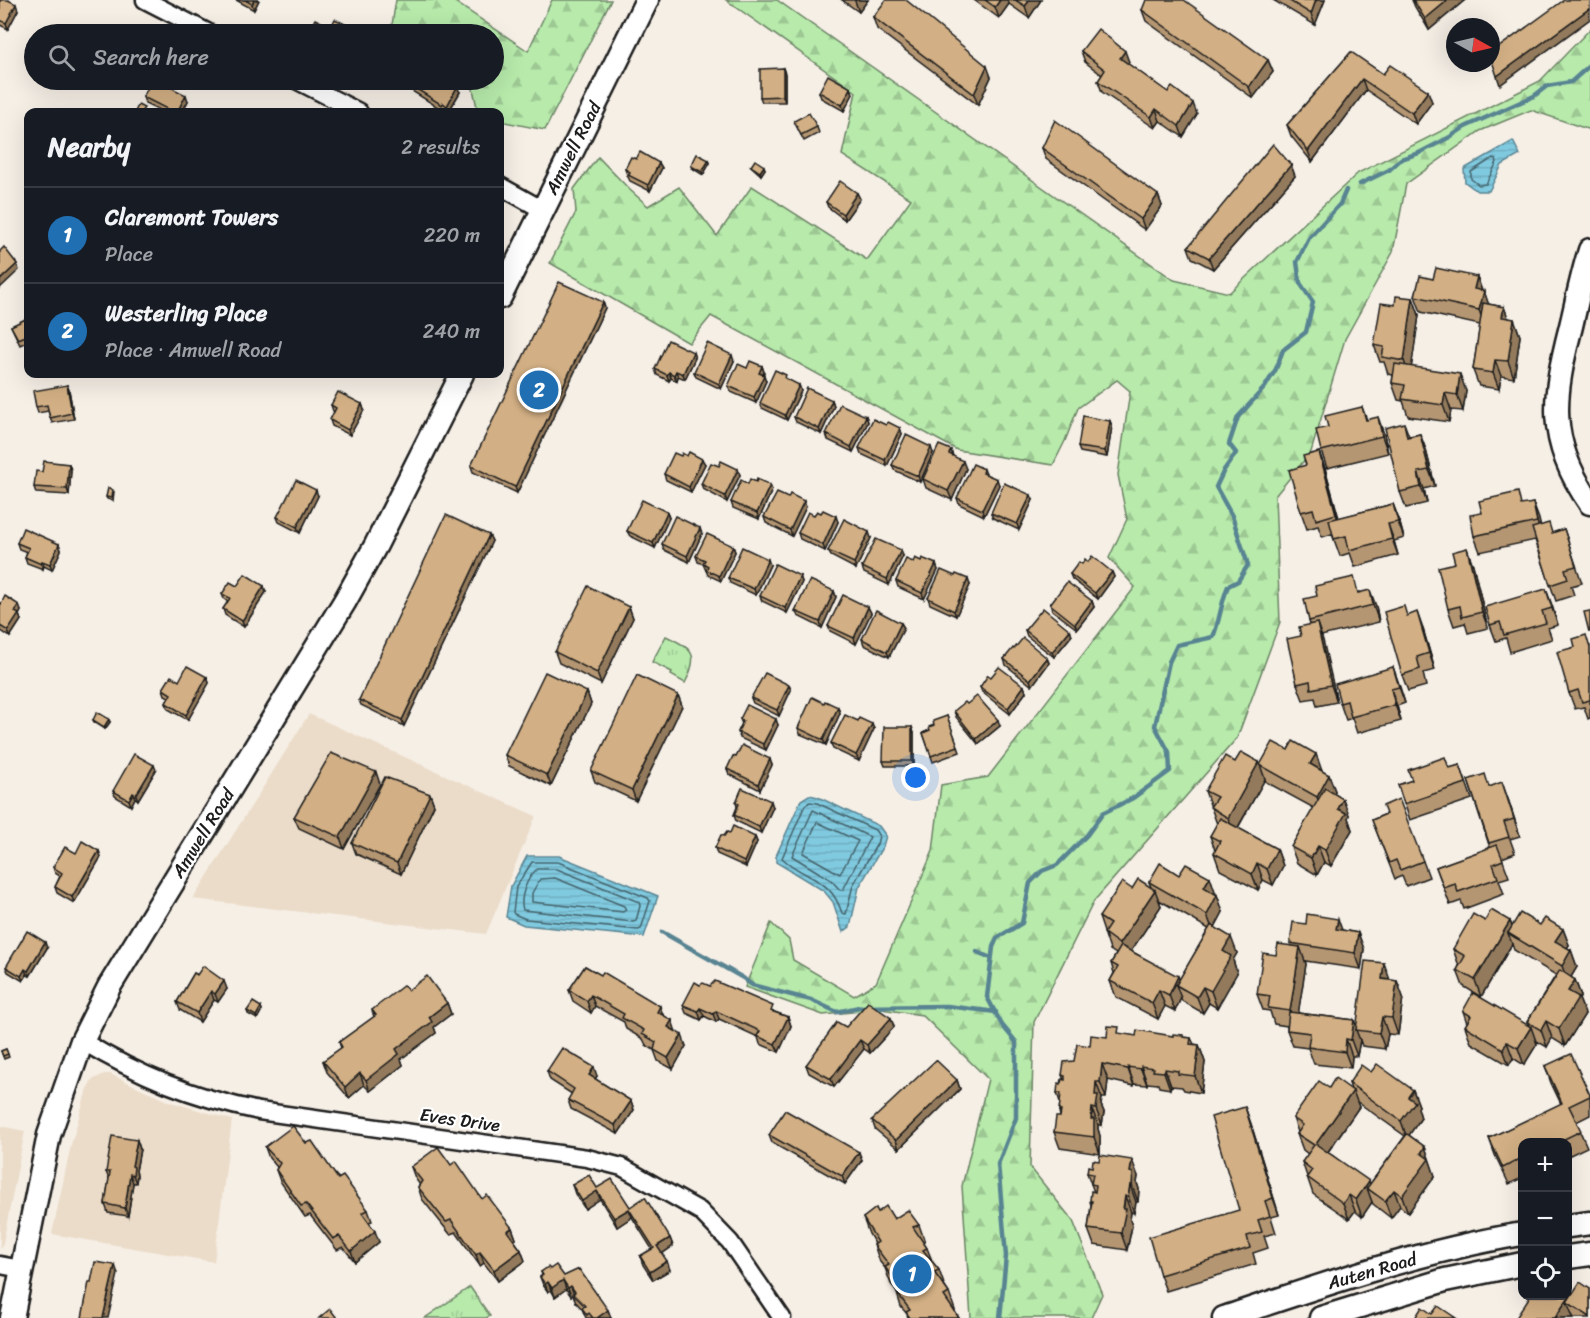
<!DOCTYPE html>
<meta charset="utf-8">
<style>
body{margin:0;font-family:Sriracha,sans-serif;background:#20242c;color:#f1f3f6}
.controls{position:absolute;right:18px;bottom:18px;display:grid;overflow:hidden;border-radius:12px;box-shadow:0 6px 24px #0002}
.controls button{width:54px;height:54px;display:grid;place-items:center;padding:0;border:0;border-bottom:2px solid #363941;background:#171b24;color:#f1f3f6;font:30px sans-serif}
.compass{position:absolute;left:1446px;top:18px;width:54px;height:54px;border-radius:50%;background:#171b24;box-shadow:0 6px 24px #0002;rotate:98deg}
.you{position:absolute;left:916px;top:778px;width:21px;height:21px;margin:-15px;border:4px solid #fff;border-radius:50%;background:#1a73e8;box-shadow:0 0 0 9px #1a73e833}
.badge{display:grid;place-items:center;width:39px;height:39px;border-radius:50%;background:#1f6fb2;color:#fff;font-size:20px;font-weight:700}
.pin{position:absolute;translate:-50% -50%;border:3px solid #fff;box-shadow:0 2px 6px #0006}
.list{margin:0;padding:0;list-style:none}
h2{display:flex;justify-content:space-between;align-items:center;height:78px;margin:0;padding:0 24px;font-size:26px}
h2 small{font-size:20px;font-weight:400;color:#9ea1a6}
.list li{display:grid;grid-template-columns:39px 1fr auto;gap:18px;align-items:center;box-sizing:border-box;height:96px;padding:0 24px;border-top:2px solid #363941}
.list b{display:block;font-size:22px;white-space:nowrap}
.list p{margin:0;font-size:20px;white-space:nowrap;color:#9ea1a6}
.list em{font-size:20px;font-style:normal;color:#9ea1a6}
.icon{flex:none;width:33px;height:33px;fill:none;stroke:currentColor;stroke-width:2;stroke-linecap:round;stroke-linejoin:round}
.map{position:relative;flex:none;width:1590px;height:1318px;overflow:hidden}
.search{position:absolute;background:#171b24;box-shadow:0 6px 24px #0002;left:24px;top:24px;width:480px;height:66px;display:flex;align-items:center;gap:15px;box-sizing:border-box;padding:0 21px;border-radius:33px;color:#9ea1a6;font-size:22px}
.panel{position:absolute;background:#171b24;box-shadow:0 6px 24px #0002;left:24px;top:108px;width:480px;height:270px;border-radius:12px}
.map>svg:first-child{display:block}
</style>
<div class="map">
<svg width="1590" height="1318" viewBox="0 0 1590 1318">
<defs>
<pattern id="grass-tufts" width="24" height="20" patternUnits="userSpaceOnUse" patternTransform="scale(1.5)"><rect width="24" height="20" fill="#b7eaab"/><path d="M3 7l-1-3M5 7V3M7 7l1-3M15 17l-1-3M17 17v-4M19 17l1-3" fill="none" stroke="#9dc893"/></pattern>
<pattern id="forest-firs" width="22" height="20" patternUnits="userSpaceOnUse" patternTransform="scale(1.5)"><rect width="22" height="20" fill="#b7eaab"/><path d="M5 1l3.5 6h-7zM16 11l3.5 6h-7z" fill="#9dc893"/></pattern>
<pattern id="water-rules" width="6" height="5" patternUnits="userSpaceOnUse" patternTransform="scale(1.5)"><rect width="6" height="5" fill="#80cae0"/><path d="M0 2.5h6" fill="none" stroke="#6eadc0"/></pattern>
</defs>
<rect width="100%" height="100%" fill="#f6efe6"/>
<filter id="ink" filterUnits="userSpaceOnUse"><feTurbulence type="fractalNoise" baseFrequency=".0167" numOctaves="2"/><feDisplacementMap in="SourceGraphic" scale="12" xChannelSelector="R" yChannelSelector="G"/><feConvolveMatrix kernelMatrix="1 2 1 2 8 2 1 2 1" color-interpolation-filters="sRGB"/></filter>
<g filter="url(#ink)">
<g fill="#ebdcc9">
<path d="M309,714L536,816L486,934L193,899Z"/>
<path d="M104,1074H110L168,1101L232,1120L214,1262L52,1234L71,1145L87,1089L92,1080Z"/>
<path d="M0,1126L25,1131L3,1243L0,1249Z"/>
</g>
<g fill="url(#grass-tufts)" stroke="#6a8364" stroke-width="1.5">
<path d="M666,636C693,649 700,654 685,683L671,675L672,672L652,662Z"/>
<path d="M470,1287L490,1316L486,1318H425Z"/>
</g>
<g fill="url(#forest-firs)" stroke="#6a8364" stroke-width="1.5">
<path d="M396,0H452L528,51L552,0H611L545,130L500,121V112H478L471,80H494V34H397L391,31Z"/>
<path d="M726,0H777L1174,280L1229,293L1358,173L1540,81L1590,29V130L1531,110L1480,131L1406,184L1393,252L1345,339L1311,452L1275,496L1280,622L1237,738L1094,901L1034,1022L1030,1167L1073,1221L1102,1294L1091,1318H971L962,1186L988,1079L922,1015L881,1009L823,1015L745,987L771,923L789,940L793,960L854,996L876,983L933,851L941,785L988,777L1135,587L1109,558L1127,519L1118,475L1130,391L1117,380L1078,408L1065,441L1053,465L957,450L711,316L689,343L550,263L576,212L574,189L598,157L630,190L648,206L679,187L717,236L752,186L867,260L911,199L842,155L856,92Z"/>
</g>
<g fill="url(#water-rules)" stroke="#588492" stroke-width="1.5">
<path d="M1513,141L1520,155L1502,165L1489,191H1477L1465,182L1464,169Z"/>
<path d="M809,795L818,797L879,826L886,836L883,846L859,887L850,927L843,932L833,902L824,891L776,862V856L801,800Z"/>
<path d="M527,856H559L658,896L644,937L524,925L506,917L511,886Z"/>
</g>
<g fill="none" stroke-linecap="round" stroke-linejoin="round">
<g stroke="#44626a" stroke-width="1.5">
<path d="M1493,158L1496,159L1497,162L1486,184L1479,185L1471,179V172Z"/>
<path d="M810,802L817,803L875,830L879,836L877,844L853,885L846,914L842,913C830,876 807,881 782,858L805,805Z"/>
<path d="M813,810L870,837L843,890H840L831,880L792,856Z"/>
<path d="M817,822L858,841L840,874L803,853Z"/>
<path d="M532,862H558L648,898L650,901L641,929L638,930L526,919L514,914L513,912L516,887Z"/>
<path d="M537,869H557L639,902L640,906L636,921L633,922L523,910C519,897 527,878 537,869Z"/>
<path d="M555,878L624,906L626,910L623,912L532,902V893L540,879Z"/>
</g>
<g stroke="#588492" stroke-width="4.5">
<path d="M1360,184L1389,170L1401,159L1419,153L1450,137L1465,127L1534,96L1547,86L1571,82L1590,65"/>
<path d="M662,932L743,978L752,985L811,1000L837,1012L859,1007L947,1006L996,1012"/>
<path d="M977,952L991,958"/>
<path d="M1000,1318L1006,1256L998,1164L1016,1118V1042L1002,1025L987,997L993,947L997,938L1022,923L1030,883L1042,871L1057,865L1087,835L1103,813L1133,798L1170,771L1169,752L1155,726L1169,662L1177,645L1213,637C1220,620 1221,603 1228,586L1238,581L1248,565L1232,516L1216,487L1224,470L1236,453L1229,444L1238,417L1265,387L1276,369L1283,350L1306,332L1313,302L1300,283L1297,262L1309,238L1340,204L1346,190"/>
</g>
<g stroke="#1c1c1c" stroke-width="21">
<g id="street">
<path d="M145,0L211,34"/>
<path d="M296,80L359,112"/>
<path d="M500,186L543,210"/>
<path d="M82,1041C140,1076 192,1097 259,1111L545,1152L587,1158L622,1167L700,1211L730,1242L782,1318"/>
<path d="M0,1265L21,1269"/>
</g>
</g>
<g stroke="#1c1c1c" stroke-width="27">
<g id="secondary">
<path d="M1590,250C1582,275 1577,301 1571,326C1553,396 1546,440 1590,503"/>
<path d="M500,297L647,0"/>
<path d="M1568,1226L1590,1223"/>
<path d="M1568,1257L1590,1254"/>
<path d="M12,1318L49,1135L82,1041L109,987L345,601L376,545L462,374"/>
<path d="M1224,1318C1322,1285 1420,1251 1522,1234"/>
<path d="M1321,1318L1445,1280L1522,1264"/>
</g>
</g>
<use href="#street" stroke="#fff" stroke-width="16"/>
<use href="#secondary" stroke="#fff" stroke-width="22"/>
</g>
<g fill="#b59672" stroke="#1c1c1c" stroke-width="1.5" fill-rule="evenodd">
<path d="M0,0L18,10L8,29L0,25Z"/>
<path d="M236,0H259L254,10Z"/>
<path d="M842,0H868L859,12Z"/>
<path d="M974,0H1041L1029,18L1009,4L999,18Z"/>
<path d="M1273,0H1325L1315,25Z"/>
<path d="M1412,0H1465L1429,30L1415,7Z"/>
<path d="M1142,10L1268,60L1273,72L1253,98L1146,21Z"/>
<path d="M873,17L991,77L978,105L877,29Z"/>
<path d="M1081,51L1129,62L1128,64L1197,114L1183,137L1160,121L1155,128L1102,92L1098,81L1102,75L1085,62Z"/>
<path d="M1351,52L1383,74L1432,102L1416,124L1366,90L1312,162L1291,136L1287,125Z"/>
<path d="M783,68L785,74V102H762L760,97Z"/>
<path d="M410,85L460,92L449,111L445,109L444,111L412,91Z"/>
<path d="M851,88L853,94L844,111L821,98L819,92Z"/>
<path d="M143,97L188,101L182,112H164L145,103Z"/>
<path d="M794,121L817,127L819,133L804,141Z"/>
<path d="M1042,148L1158,195L1162,206L1145,230L1046,159Z"/>
<path d="M636,159L659,163L662,168L650,191L630,181L627,175L625,169Z"/>
<path d="M709,160L710,163L703,175L692,168L691,166Z"/>
<path d="M1291,165L1295,176L1213,269L1192,258L1188,247Z"/>
<path d="M751,166L765,169L761,175L753,168Z"/>
<path d="M857,193L860,199L845,220L828,207L826,202Z"/>
<path d="M1477,277L1482,291H1484L1488,304L1504,307L1508,318L1514,319L1520,336L1514,378L1501,376L1499,389L1479,386L1473,370L1480,325L1421,312L1415,296L1433,279Z"/>
<path d="M1413,298L1419,315L1411,367L1466,391L1463,411L1451,410L1449,422L1408,416L1403,401L1398,400L1392,383L1393,375L1388,374L1384,362H1380L1374,345L1395,305Z"/>
<path d="M603,302L605,308L517,493L473,472L471,466Z"/>
<path d="M28,318V343V341L20,345L11,326Z"/>
<path d="M695,358L685,379L678,376L677,381L671,378L669,381L657,375L655,369Z"/>
<path d="M734,361L721,389L696,377L694,372Z"/>
<path d="M762,366L764,372L763,375L766,381L756,403L731,392L728,386L747,368Z"/>
<path d="M67,385L69,390L74,419L52,423L48,411L38,413L36,407Z"/>
<path d="M799,385L801,391L787,420L762,408L760,403Z"/>
<path d="M832,400L834,406L821,434L796,422L794,417Z"/>
<path d="M362,404L364,410L350,435L332,426L330,420L334,412L333,411L331,405Z"/>
<path d="M1362,407L1367,420L1384,434L1388,453L1327,468L1321,451L1328,427Z"/>
<path d="M866,416L868,422L853,452L828,440L826,434Z"/>
<path d="M1110,421L1112,426L1107,457L1080,452L1078,447Z"/>
<path d="M1404,423L1409,436L1420,434L1426,450L1435,486L1424,489L1427,503L1406,508L1400,492Z"/>
<path d="M900,428L902,434L887,466L861,454L859,448Z"/>
<path d="M951,450L953,456L966,469L952,500L926,488L923,479Z"/>
<path d="M1319,452L1325,468L1339,518L1393,504L1399,520L1404,538L1394,541L1398,555L1355,567L1350,553L1340,556L1332,534L1322,537L1318,526L1307,529L1301,512L1306,465Z"/>
<path d="M933,453L920,482L894,470L892,465Z"/>
<path d="M681,456L705,464L691,492L666,480L664,474Z"/>
<path d="M69,464L71,470L69,495L36,493L34,487L42,472Z"/>
<path d="M719,466L740,475L727,502L703,489L701,484Z"/>
<path d="M984,469L986,474L999,485L984,516L959,504L957,498Z"/>
<path d="M748,484L772,490L759,519L733,508L731,502Z"/>
<path d="M114,492L113,501L107,499L106,497Z"/>
<path d="M318,496L300,533L279,522L277,517Z"/>
<path d="M1033,500L1019,530L993,518L991,513Z"/>
<path d="M1533,503L1540,525L1552,533L1564,529L1582,583L1571,586L1574,595L1556,601L1535,540L1480,552L1474,536L1523,505Z"/>
<path d="M806,507L792,536L766,523L764,517Z"/>
<path d="M667,512L669,518L655,548L630,536L627,531Z"/>
<path d="M814,515L838,522L825,551L800,539L798,533Z"/>
<path d="M702,534L689,562L664,550L662,544Z"/>
<path d="M489,535L492,541L404,726L361,705L359,700Z"/>
<path d="M871,538L856,569L831,556L828,551Z"/>
<path d="M17,543L59,544L61,550L52,570L44,566L43,569L27,563L25,557L27,552L19,549Z"/>
<path d="M733,546L735,552L721,581L708,575L703,564L698,562L696,556Z"/>
<path d="M903,556L889,585L864,573L862,567Z"/>
<path d="M913,562L938,570L924,599L898,587L896,581Z"/>
<path d="M1088,562L1112,572L1114,577L1098,599L1072,579L1070,574L1082,564Z"/>
<path d="M770,565L756,595L730,583L728,578Z"/>
<path d="M1473,565L1488,628L1468,633L1465,623L1454,626L1448,609Z"/>
<path d="M800,576L802,582L787,613L762,601L760,596Z"/>
<path d="M970,585L956,616L930,604L928,598Z"/>
<path d="M237,586L266,592L244,627L225,615L223,609L228,602L224,599L222,594Z"/>
<path d="M1546,589L1558,625L1548,628L1552,639L1510,652L1506,638L1496,641L1490,625Z"/>
<path d="M834,591L836,597L822,628L798,616L795,611Z"/>
<path d="M1360,592L1376,606L1379,622L1321,636L1337,702L1317,706L1315,698L1303,700L1297,684L1301,636L1310,625L1309,621Z"/>
<path d="M1092,601L1094,607L1077,629L1052,610L1050,604Z"/>
<path d="M0,603L21,611L19,615L21,620L10,637L0,630Z"/>
<path d="M629,607L633,618L601,684L559,663L555,652Z"/>
<path d="M868,607L871,613L856,644L830,631L828,626Z"/>
<path d="M1407,615L1423,629L1435,670L1423,673L1426,686L1408,691L1402,675Z"/>
<path d="M901,623L904,628L889,657L864,645L862,639Z"/>
<path d="M1025,630H1070L1072,635L1054,657L1027,636Z"/>
<path d="M1590,645V718L1588,719L1584,707L1575,709L1569,693Z"/>
<path d="M1047,658L1049,663L1032,686L1006,665L1004,659Z"/>
<path d="M1393,667L1405,703L1397,706L1401,721L1357,733L1352,718L1346,720L1340,703Z"/>
<path d="M207,677L209,683L188,720L168,709L166,703L169,697L165,695L163,689L179,681Z"/>
<path d="M991,677L1024,686L1026,692L1010,714L982,692L980,687Z"/>
<path d="M789,685L791,690L779,716L753,703L751,698Z"/>
<path d="M587,692L591,704L551,786L509,766L505,755Z"/>
<path d="M678,695L682,706L636,801L595,782L591,771Z"/>
<path d="M824,703L838,707L840,713L826,745L800,734L798,728Z"/>
<path d="M954,711L1000,726L978,744L956,717Z"/>
<path d="M947,716L960,752L933,762L923,733L930,730L934,725Z"/>
<path d="M740,719L778,725L766,750L740,738L738,732L742,724Z"/>
<path d="M93,720L110,722L105,729L94,722Z"/>
<path d="M912,727L914,733V766H885L883,761Z"/>
<path d="M874,729L859,761L833,749L831,743Z"/>
<path d="M1235,762L1322,771L1329,775L1335,791L1334,794L1343,799L1349,815L1348,818L1352,830L1331,866L1324,862L1317,875L1297,863L1291,847L1314,808L1266,782L1265,779L1238,828L1277,849L1283,866L1273,885L1263,880L1258,890L1220,870L1214,853L1215,850L1210,836L1217,824L1205,791Z"/>
<path d="M772,765L760,790L729,774L727,769Z"/>
<path d="M1460,765L1472,799L1410,820L1398,785Z"/>
<path d="M156,770L138,800L135,798L131,806L115,796L113,791Z"/>
<path d="M1468,780L1489,786L1508,799L1520,836L1510,839L1515,853L1502,858L1509,877L1499,880L1504,894L1464,909L1461,901L1450,905L1436,867L1490,848Z"/>
<path d="M380,784L344,849L299,828L294,817Z"/>
<path d="M430,794L434,805L401,874L356,854L352,843Z"/>
<path d="M736,802L773,807L761,833L736,821L734,815L737,807Z"/>
<path d="M1386,814L1423,861L1429,877L1406,886L1402,876L1395,879L1372,820Z"/>
<path d="M730,833L755,837L757,842L746,867L717,854L715,848L724,836Z"/>
<path d="M99,851L101,857L74,903L57,893L55,887L60,876L55,873L53,867L76,853Z"/>
<path d="M1179,875L1210,877L1215,894L1217,895L1223,912L1215,927L1237,953L1233,960L1237,973L1217,1008L1209,1003L1203,1013L1182,1001L1181,998L1175,1011L1165,1006L1158,1019L1116,997L1110,981L1114,973L1111,963L1116,954L1110,950L1099,917L1132,889L1151,887L1149,882ZM1159,900L1209,929L1180,979L1131,951L1161,906Z"/>
<path d="M1485,921H1510L1512,927L1540,925L1563,929L1569,945L1567,948L1571,950L1577,967L1571,977L1575,980L1581,996L1579,999L1585,1014L1565,1046L1552,1038L1547,1047L1535,1040L1537,1044L1524,1065L1513,1058L1509,1065L1471,1043L1465,1026L1467,1023L1463,1011L1529,1026L1527,1022L1556,975L1514,950L1512,944L1481,997L1463,986L1457,970L1459,966L1453,949Z"/>
<path d="M1342,930L1358,933L1364,949L1361,969L1305,961L1306,964L1298,1013L1354,1020L1356,1026L1390,980L1397,981L1403,997L1398,1035L1388,1034L1385,1049L1362,1046L1360,1040L1357,1056H1352L1351,1068L1314,1064L1308,1048L1293,1046L1287,1030V1026L1274,1024L1270,1011L1263,1010L1257,994L1276,955L1291,946L1290,943Z"/>
<path d="M47,948L30,976L27,975L23,981L8,972L6,967Z"/>
<path d="M585,966L664,1015L676,1032L686,1046L673,1069L658,1061L654,1050L646,1045L643,1039L626,1029L624,1022L595,1006L591,1013L573,1001L569,990Z"/>
<path d="M194,973L227,989L218,1002L214,1000L200,1022L180,1010L177,1002Z"/>
<path d="M408,990L447,1003L451,1014L434,1027L436,1033L401,1059L403,1065L370,1091L364,1085L349,1098L327,1072L323,1061L341,1048L339,1042L374,1017L372,1010Z"/>
<path d="M683,1005L775,1012L788,1017L791,1026L779,1052L760,1044L758,1037L719,1019L716,1022L704,1016L701,1020L686,1013Z"/>
<path d="M262,1010L257,1019L248,1014L247,1011Z"/>
<path d="M891,1018L894,1027L870,1053L864,1049L834,1087L809,1073L806,1065L846,1027Z"/>
<path d="M1121,1034L1136,1036H1173L1191,1038L1194,1044L1199,1045L1205,1062L1201,1093L1184,1090L1182,1087L1171,1086L1170,1089L1159,1087L1158,1084L1147,1083V1085L1134,1084V1086L1108,1080L1106,1098H1102L1101,1105L1104,1112L1102,1125H1098V1129L1100,1136V1154L1060,1148L1054,1132L1060,1117L1059,1111L1060,1102L1057,1093L1064,1080L1062,1075L1090,1046L1107,1037Z"/>
<path d="M6,1049L9,1057L4,1059L1,1051Z"/>
<path d="M1545,1066L1590,1095V1115L1576,1122L1587,1147L1568,1156V1143H1522V1178L1509,1184L1495,1155L1489,1138L1561,1104L1551,1083Z"/>
<path d="M547,1071L597,1076L595,1079L631,1101L634,1110L618,1134L571,1109L568,1100L572,1094L550,1080Z"/>
<path d="M1371,1072L1413,1090L1419,1106L1418,1108L1421,1118L1409,1135L1425,1147L1435,1176L1408,1213L1400,1206L1391,1218L1373,1204L1372,1202L1362,1217L1355,1211L1349,1219L1313,1194L1302,1162L1308,1154L1303,1150L1297,1134L1298,1132L1293,1118L1329,1088L1351,1090L1349,1083ZM1356,1101L1405,1136L1370,1184L1328,1152L1359,1107Z"/>
<path d="M957,1080L960,1089L899,1149L875,1129L872,1120Z"/>
<path d="M1245,1107L1251,1124L1279,1215L1271,1217L1276,1233L1264,1236L1268,1248L1253,1253L1256,1264L1166,1291L1160,1275L1239,1210Z"/>
<path d="M769,1135L862,1160L845,1184L772,1143Z"/>
<path d="M137,1140L140,1149L136,1171L137,1175L136,1183H133L128,1216L108,1213L105,1204L109,1179L106,1172Z"/>
<path d="M306,1143L368,1210L372,1221L369,1222L379,1242L355,1262L343,1247L337,1250L310,1215L305,1217L280,1181L276,1170L277,1167L269,1158L265,1147Z"/>
<path d="M1099,1161L1138,1176L1137,1183L1139,1189L1138,1202H1136L1134,1213L1131,1212L1130,1220L1132,1226L1127,1250L1094,1245L1088,1229L1091,1205L1090,1201L1094,1192L1087,1173L1092,1167Z"/>
<path d="M451,1165L482,1199L512,1228L516,1239L514,1240L521,1250L525,1261L498,1281L484,1263L480,1266L456,1232L450,1234L422,1199L418,1187L420,1185L415,1178L411,1167Z"/>
<path d="M572,1185L597,1188L630,1207L670,1238L673,1246L662,1254L670,1270L653,1280L643,1265L640,1256L652,1249L632,1217L617,1227L600,1199L585,1209L575,1194Z"/>
<path d="M878,1212L894,1219L919,1225L925,1242H923L927,1248L933,1263L939,1270L945,1287L949,1293L955,1310H954L959,1318H908L907,1314L901,1307L896,1290L891,1284L885,1268L880,1262L874,1245L875,1244L869,1234L863,1218Z"/>
<path d="M550,1269L564,1276L608,1310L611,1318H586L582,1309L576,1302L573,1295L571,1296L566,1289L555,1297L551,1290L548,1292L543,1285L540,1277L542,1275L541,1272Z"/>
<path d="M1590,1289V1318H1573V1317L1572,1318H1516L1573,1294Z"/>
</g>
<g fill="#937a5c" stroke="#1c1c1c" stroke-width="1.5">
<path d="M254,0H259L254,10L252,4Z"/>
<path d="M855,0H868L859,12L855,1Z"/>
<path d="M1000,0H1007L1009,4L999,18L995,7Z"/>
<path d="M1030,0H1041L1029,18L1025,6Z"/>
<path d="M1316,0H1325L1315,25L1311,14Z"/>
<path d="M1448,0H1465L1429,30L1425,19Z"/>
<path d="M16,4L18,10L8,29L6,23Z"/>
<path d="M1590,8V19L1500,85L1497,76Z"/>
<path d="M1125,51L1129,62L1124,69L1120,58Z"/>
<path d="M1268,60L1273,72L1253,98L1249,87Z"/>
<path d="M987,66L991,77L978,105L974,94Z"/>
<path d="M783,68L785,74V102L783,96Z"/>
<path d="M1362,79L1366,90L1312,162L1308,151Z"/>
<path d="M457,87L460,92L449,111L447,106Z"/>
<path d="M851,88L853,94L844,111L842,105Z"/>
<path d="M1428,91L1432,102L1416,124L1412,113Z"/>
<path d="M186,95L188,101L182,112H177Z"/>
<path d="M1193,103L1197,114L1183,137L1179,126Z"/>
<path d="M1156,109L1160,121L1155,128L1151,117Z"/>
<path d="M709,160L710,163L703,175L702,172Z"/>
<path d="M659,163L662,168L650,191L648,185Z"/>
<path d="M1291,165L1295,176L1213,269L1209,258Z"/>
<path d="M764,166L765,169L761,175L760,172Z"/>
<path d="M857,193L860,199L845,220L843,214Z"/>
<path d="M1158,195L1162,206L1145,230L1141,219Z"/>
<path d="M17,264L19,270L0,288V280Z"/>
<path d="M1477,277L1483,294L1474,289Z"/>
<path d="M1484,291L1490,308L1485,327L1479,310Z"/>
<path d="M1413,298L1419,315L1410,377L1404,361Z"/>
<path d="M603,302L605,308L517,493L515,487Z"/>
<path d="M1504,307L1510,323L1502,317Z"/>
<path d="M1514,319L1520,336L1514,378L1508,361Z"/>
<path d="M693,352L695,358L685,379L683,374Z"/>
<path d="M732,355L734,361L721,389L719,384Z"/>
<path d="M1495,360L1501,376L1499,389L1493,373Z"/>
<path d="M762,366L764,372L761,379L759,373Z"/>
<path d="M676,371L678,376L677,381L674,375Z"/>
<path d="M669,372L671,378L669,381L667,375Z"/>
<path d="M1460,374L1466,391L1463,411L1457,395Z"/>
<path d="M764,375L766,381L756,403L754,397Z"/>
<path d="M67,385L69,390L74,419L72,413Z"/>
<path d="M799,385L801,391L787,420L785,415Z"/>
<path d="M1445,393L1451,410L1449,422L1443,405Z"/>
<path d="M832,400L834,406L821,434L819,429Z"/>
<path d="M362,404L364,410L350,435L348,430Z"/>
<path d="M866,416L868,422L853,452L851,447Z"/>
<path d="M1378,417L1384,434L1388,453L1382,436Z"/>
<path d="M1110,421L1112,426L1107,457L1105,451Z"/>
<path d="M900,428L902,434L887,466L885,460Z"/>
<path d="M1420,434L1426,450L1435,486L1429,470Z"/>
<path d="M931,447L933,453L920,482L918,476Z"/>
<path d="M1319,452L1325,468L1342,531L1336,514Z"/>
<path d="M702,459L705,464L691,492L689,487Z"/>
<path d="M963,461L966,469L952,500L948,491Z"/>
<path d="M69,464L71,470L69,495L67,489Z"/>
<path d="M738,469L740,475L727,502L725,496Z"/>
<path d="M1418,472L1424,489L1427,503L1421,487Z"/>
<path d="M997,479L999,485L984,516L982,510Z"/>
<path d="M770,485L772,490L759,519L757,513Z"/>
<path d="M316,490L318,496L300,533L297,527Z"/>
<path d="M1031,495L1033,500L1019,530L1017,524Z"/>
<path d="M804,501L806,507L792,536L790,530Z"/>
<path d="M1533,503L1539,519L1543,538L1537,522Z"/>
<path d="M1393,504L1399,520L1404,538L1398,522Z"/>
<path d="M667,512L669,518L655,548L653,543Z"/>
<path d="M836,516L838,522L825,551L823,545Z"/>
<path d="M1388,524L1394,541L1398,555L1392,539Z"/>
<path d="M700,528L702,534L689,562L687,556Z"/>
<path d="M869,532L871,538L856,569L854,563Z"/>
<path d="M489,535L492,541L404,726L402,720Z"/>
<path d="M59,544L61,550L52,570L50,564Z"/>
<path d="M733,546L735,552L721,581L719,576Z"/>
<path d="M1467,548L1473,565L1488,628L1482,612Z"/>
<path d="M901,550L903,556L889,585L887,579Z"/>
<path d="M768,559L770,565L756,595L754,589Z"/>
<path d="M42,561L44,566L43,569L41,564Z"/>
<path d="M936,564L938,570L924,599L922,593Z"/>
<path d="M1112,572L1114,577L1098,599L1095,593Z"/>
<path d="M800,576L802,582L787,613L785,608Z"/>
<path d="M968,579L970,585L956,616L954,611Z"/>
<path d="M264,586L266,592L244,627L242,621Z"/>
<path d="M1546,589L1552,605L1558,625L1552,608Z"/>
<path d="M1370,590L1376,606L1379,622L1373,605Z"/>
<path d="M834,591L836,597L822,628L820,622Z"/>
<path d="M1092,601L1094,607L1077,629L1075,624Z"/>
<path d="M19,605L21,611L19,615L21,620L10,637L8,631L15,612Z"/>
<path d="M629,607L633,618L601,684L597,673Z"/>
<path d="M868,607L871,613L856,644L854,638Z"/>
<path d="M1417,612L1423,629L1435,670L1429,653Z"/>
<path d="M901,623L904,628L889,657L887,652Z"/>
<path d="M1317,623L1323,640L1337,702L1331,685Z"/>
<path d="M1070,630L1072,635L1054,657L1052,652Z"/>
<path d="M1047,658L1049,663L1032,686L1030,680Z"/>
<path d="M1393,667L1399,684L1405,703L1399,687Z"/>
<path d="M207,677L209,683L188,720L186,715Z"/>
<path d="M789,685L791,690L779,716L777,710Z"/>
<path d="M1024,686L1026,692L1010,714L1008,708Z"/>
<path d="M1391,689L1397,706L1401,721L1395,705Z"/>
<path d="M587,692L591,704L551,786L547,775Z"/>
<path d="M678,695L682,706L636,801L632,790Z"/>
<path d="M838,707L840,713L826,745L823,740Z"/>
<path d="M109,719L110,722L105,729L104,727Z"/>
<path d="M776,719L778,725L766,750L763,744Z"/>
<path d="M998,720L1000,726L978,744L976,739Z"/>
<path d="M872,724L874,729L859,761L856,755Z"/>
<path d="M912,727L914,733V766L912,761Z"/>
<path d="M1316,754L1322,771L1310,764Z"/>
<path d="M770,759L772,765L760,790L758,784Z"/>
<path d="M1259,762L1265,779L1234,834L1228,818Z"/>
<path d="M154,765L156,770L138,800L136,795Z"/>
<path d="M376,772L380,784L344,849L340,837Z"/>
<path d="M1329,775L1335,791L1323,813L1317,797Z"/>
<path d="M1502,782L1508,799L1520,836L1514,819Z"/>
<path d="M133,793L135,798L131,806L129,800Z"/>
<path d="M430,794L434,805L401,874L397,863Z"/>
<path d="M1343,799L1349,815L1348,818L1352,830L1331,866L1325,850L1338,809Z"/>
<path d="M771,801L773,807L761,833L759,827Z"/>
<path d="M755,837L757,842L746,867L744,862Z"/>
<path d="M1318,846L1324,862L1317,875L1311,858Z"/>
<path d="M1277,849L1283,866L1273,885L1267,869Z"/>
<path d="M99,851L101,857L74,903L72,897Z"/>
<path d="M1257,863L1263,880L1258,890L1252,874Z"/>
<path d="M1210,877L1216,894L1210,904L1204,887Z"/>
<path d="M1155,890L1161,906L1125,960L1119,944Z"/>
<path d="M1217,895L1223,912L1213,931L1207,915Z"/>
<path d="M1338,919L1344,935L1336,929Z"/>
<path d="M1510,921L1516,938L1508,933L1512,944L1481,997L1475,980Z"/>
<path d="M1563,929L1569,945L1561,958L1555,941Z"/>
<path d="M1358,933L1364,949L1361,969L1355,953Z"/>
<path d="M1231,937L1237,953L1233,960L1237,973L1217,1008L1211,991L1223,951Z"/>
<path d="M45,942L47,948L30,976L28,971Z"/>
<path d="M1300,947L1306,964L1296,1028L1290,1011Z"/>
<path d="M1571,950L1577,967L1568,982L1562,966Z"/>
<path d="M1384,963L1390,980L1382,979Z"/>
<path d="M25,969L27,975L23,981L21,976Z"/>
<path d="M1178,976L1183,989L1176,985L1181,998L1175,1011L1169,995Z"/>
<path d="M1575,980L1581,996L1579,999L1585,1014L1565,1046L1559,1029L1568,991Z"/>
<path d="M224,981L227,989L218,1002L215,994Z"/>
<path d="M1397,981L1403,997L1398,1035L1392,1018Z"/>
<path d="M1203,987L1209,1003L1203,1013L1197,997Z"/>
<path d="M1159,990L1165,1006L1158,1019L1152,1003Z"/>
<path d="M211,991L214,1000L200,1022L197,1013Z"/>
<path d="M591,995L595,1006L591,1013L587,1001Z"/>
<path d="M447,1003L451,1014L434,1027L436,1033L401,1059L403,1065L370,1091L366,1080L396,1049L429,1017Z"/>
<path d="M660,1006L664,1018L657,1012Z"/>
<path d="M261,1007L262,1010L257,1019L256,1016Z"/>
<path d="M700,1008L704,1016L701,1020L698,1011Z"/>
<path d="M716,1011L719,1019L716,1022L713,1014Z"/>
<path d="M788,1017L791,1026L779,1052L775,1044Z"/>
<path d="M1382,1017L1388,1034L1385,1049L1379,1033Z"/>
<path d="M891,1018L894,1027L870,1053L867,1045Z"/>
<path d="M672,1020L676,1032L668,1027Z"/>
<path d="M1354,1020L1358,1030H1356L1360,1040L1357,1056L1351,1040Z"/>
<path d="M1546,1021L1552,1038L1547,1047L1541,1030Z"/>
<path d="M1531,1027L1537,1044L1524,1065L1518,1048Z"/>
<path d="M682,1035L686,1046L673,1069L668,1058Z"/>
<path d="M1346,1039L1352,1056L1351,1068L1345,1052Z"/>
<path d="M860,1040L864,1049L834,1087L831,1079Z"/>
<path d="M1507,1042L1513,1058L1509,1065L1503,1049Z"/>
<path d="M1199,1045L1205,1062L1201,1093L1195,1076Z"/>
<path d="M1102,1064L1108,1080L1106,1098L1100,1082Z"/>
<path d="M1141,1066L1147,1083V1085L1141,1069Z"/>
<path d="M594,1067L597,1076L592,1083L589,1075Z"/>
<path d="M1128,1067L1134,1084V1086L1128,1069Z"/>
<path d="M1165,1069L1171,1086L1170,1089L1164,1072Z"/>
<path d="M360,1073L364,1085L349,1098L345,1087Z"/>
<path d="M957,1080L960,1089L899,1149L896,1140Z"/>
<path d="M1096,1082L1102,1098L1101,1105L1104,1112L1102,1125L1096,1109L1095,1095Z"/>
<path d="M1413,1090L1419,1106L1418,1108L1421,1118L1407,1138L1401,1121L1408,1097Z"/>
<path d="M1353,1091L1359,1107L1322,1160L1316,1144Z"/>
<path d="M631,1101L634,1110L618,1134L615,1125Z"/>
<path d="M1245,1107L1251,1124L1279,1215L1273,1198Z"/>
<path d="M1092,1108L1098,1125V1129L1100,1136V1154L1094,1137L1091,1119Z"/>
<path d="M137,1140L140,1149L136,1171L137,1175L136,1183L133,1175L132,1166Z"/>
<path d="M1425,1147L1435,1176L1408,1213L1402,1196L1421,1153Z"/>
<path d="M859,1152L862,1160L845,1184L842,1176Z"/>
<path d="M1132,1160L1138,1176L1137,1183L1139,1189L1138,1202L1132,1185L1130,1172Z"/>
<path d="M130,1174L133,1183L128,1216L125,1208Z"/>
<path d="M1369,1181L1374,1193L1367,1188L1372,1202L1362,1217L1356,1200Z"/>
<path d="M1130,1185L1136,1202L1134,1213L1128,1196Z"/>
<path d="M1394,1190L1400,1206L1391,1218L1385,1201Z"/>
<path d="M597,1191L600,1199L585,1209L582,1201Z"/>
<path d="M1349,1195L1355,1211L1349,1219L1343,1203Z"/>
<path d="M1125,1196L1131,1212L1130,1220L1132,1226L1127,1250L1121,1233Z"/>
<path d="M629,1209L632,1217L617,1227L614,1218Z"/>
<path d="M512,1228L516,1239L511,1243L507,1231Z"/>
<path d="M375,1231L379,1242L355,1262L351,1251Z"/>
<path d="M670,1238L673,1246L660,1255L657,1246Z"/>
<path d="M521,1250L525,1261L498,1281L494,1270Z"/>
<path d="M480,1252L484,1263L480,1266L476,1255Z"/>
<path d="M667,1261L670,1270L653,1280L650,1272Z"/>
<path d="M115,1265L118,1274L108,1318H103Z"/>
<path d="M563,1280L566,1289L555,1297L552,1288Z"/>
<path d="M548,1282L551,1290L548,1292L545,1284Z"/>
<path d="M571,1286L574,1295L571,1296L568,1288Z"/>
<path d="M1572,1292L1578,1308L1567,1302L1573,1317L1572,1318H1555Z"/>
<path d="M608,1310L611,1318H597Z"/>
</g>
<g fill="#d2af84" stroke="#1c1c1c" stroke-width="1.5">
<path d="M0,0H8L16,4L6,23L0,20Z"/>
<path d="M245,0H254L252,4Z"/>
<path d="M886,0H906L987,66L974,94L873,17Z"/>
<path d="M985,0H1000L995,7Z"/>
<path d="M1015,0H1030L1025,6Z"/>
<path d="M1146,0H1184L1268,60L1249,87L1142,10Z"/>
<path d="M1288,0H1316L1311,14Z"/>
<path d="M1413,0H1448L1425,19Z"/>
<path d="M1564,0H1590V8L1497,76L1491,58V53Z"/>
<path d="M315,19L331,27L335,19L359,31L357,34H307Z"/>
<path d="M1098,29L1125,51L1120,58L1168,92L1172,87L1193,103L1179,126L1156,109L1151,117L1098,81L1105,70L1081,51Z"/>
<path d="M63,31L69,34H61Z"/>
<path d="M379,31L386,34H377Z"/>
<path d="M1351,52L1383,74L1390,65L1428,91L1412,113L1362,79L1308,151L1287,125Z"/>
<path d="M32,68L34,69V76L29,73Z"/>
<path d="M783,68V96L760,97V69Z"/>
<path d="M828,75L851,88L842,105L819,92Z"/>
<path d="M152,80H156L186,95L177,112H173L143,97Z"/>
<path d="M413,80H444L457,87L447,106L443,103L442,105L410,85Z"/>
<path d="M138,105L144,108L141,112H135Z"/>
<path d="M809,113L817,127L801,135L794,121Z"/>
<path d="M1055,120L1158,195L1141,219L1042,148Z"/>
<path d="M1273,144L1291,165L1209,258L1188,247Z"/>
<path d="M640,152L659,163L648,185L628,175L630,172L625,169L631,157L636,159Z"/>
<path d="M697,154L709,160L702,172L691,166Z"/>
<path d="M755,160L764,166L760,172L751,166Z"/>
<path d="M840,181L857,193L843,214L826,202Z"/>
<path d="M4,247L17,264L0,280V251Z"/>
<path d="M1436,268L1477,277L1474,289L1484,291L1479,310L1415,296L1420,276L1433,279Z"/>
<path d="M559,282L603,302L515,487L471,466Z"/>
<path d="M1396,296L1413,298L1404,361L1382,357L1384,347L1374,345L1381,303L1395,305Z"/>
<path d="M1483,303L1504,307L1502,317L1514,319L1508,361L1495,360L1493,373L1473,370Z"/>
<path d="M28,318V340L26,336L18,339L11,326Z"/>
<path d="M668,340L693,352L683,374L676,371L674,375L669,372L667,375L655,369Z"/>
<path d="M707,343L732,355L719,384L694,372Z"/>
<path d="M750,361L762,366L759,373L764,375L754,397L728,386L738,364L747,368Z"/>
<path d="M1395,364L1460,374L1457,395L1445,393L1443,405L1402,399L1405,385L1392,383Z"/>
<path d="M775,370L786,375L785,378L799,385L785,415L760,403Z"/>
<path d="M67,385L72,413L50,418L47,405L36,407L33,391Z"/>
<path d="M807,388L832,400L819,429L794,417Z"/>
<path d="M338,392L362,404L348,430L330,420L336,408L331,405Z"/>
<path d="M840,404L866,416L851,447L826,434Z"/>
<path d="M1362,407L1366,420L1378,417L1382,436L1321,451L1316,430L1328,427L1325,416Z"/>
<path d="M1083,416L1110,421L1105,451L1078,447Z"/>
<path d="M873,419L886,425L888,422L900,428L885,460L859,448Z"/>
<path d="M1404,423L1407,437L1420,434L1429,470L1418,472L1421,487L1400,492L1385,428Z"/>
<path d="M906,435L931,447L918,476L892,465Z"/>
<path d="M939,445L951,450L949,454L963,461L948,491L923,479Z"/>
<path d="M689,452L702,459L689,487L664,474L674,453L681,456L682,453L687,456Z"/>
<path d="M1319,452L1336,514L1316,520L1313,509L1301,512L1289,470L1306,465L1303,456Z"/>
<path d="M44,461L69,464L67,489L34,487L36,471L42,472Z"/>
<path d="M721,461L738,469L725,496L701,484L711,463L719,466Z"/>
<path d="M973,464L984,469L983,473L997,479L982,510L957,498Z"/>
<path d="M750,479L756,482L757,479L770,485L757,513L731,502L741,480L748,484Z"/>
<path d="M296,480L316,490L297,527L277,517Z"/>
<path d="M1004,483L1031,495L1017,524L991,513Z"/>
<path d="M108,488L113,490L112,498L106,497Z"/>
<path d="M1518,492L1521,505L1533,503L1537,522L1474,536L1470,515L1482,513L1479,501Z"/>
<path d="M777,493L788,498L790,494L804,501L790,530L764,517Z"/>
<path d="M642,500L667,512L653,543L627,531Z"/>
<path d="M1393,504L1398,522L1388,524L1392,539L1349,550L1346,536L1334,539L1329,520Z"/>
<path d="M823,510L836,516L823,545L798,533L808,512L814,515L817,511L821,513Z"/>
<path d="M446,515L489,535L402,720L359,700Z"/>
<path d="M675,516L700,528L687,556L662,544Z"/>
<path d="M844,519L869,532L854,563L828,551Z"/>
<path d="M1549,523L1552,533L1564,529L1576,566L1565,569L1568,579L1550,585L1532,528Z"/>
<path d="M23,528L59,544L50,564L42,561L41,564L25,557L29,548L17,543Z"/>
<path d="M707,534L733,546L719,576L706,570L708,566L703,563L705,560L696,556Z"/>
<path d="M876,539L901,550L887,579L862,567Z"/>
<path d="M742,547L768,559L754,589L728,578Z"/>
<path d="M1467,548L1482,612L1462,617L1460,606L1448,609L1438,567L1455,563L1452,552Z"/>
<path d="M1092,556L1112,572L1095,593L1070,574L1079,562L1082,564L1085,559L1088,562Z"/>
<path d="M915,558L921,561L922,558L936,564L922,593L896,581L906,559L913,562Z"/>
<path d="M775,564L800,576L785,608L760,596Z"/>
<path d="M941,570L955,576L956,574L968,579L954,611L928,598Z"/>
<path d="M245,574L264,586L242,621L223,609L230,598L222,594L230,582L237,586Z"/>
<path d="M1354,577L1358,593L1370,590L1373,605L1309,621L1304,599L1317,596L1315,586Z"/>
<path d="M810,580L834,591L820,622L795,611Z"/>
<path d="M1067,582L1092,601L1075,624L1050,604Z"/>
<path d="M588,586L629,607L597,673L555,652Z"/>
<path d="M1546,589L1552,608L1542,611L1546,623L1504,635L1500,622L1490,625L1485,607Z"/>
<path d="M843,595L868,607L854,638L828,626Z"/>
<path d="M5,596L19,605L15,612L19,614L8,631L0,626V603L1,604Z"/>
<path d="M1404,606L1407,616L1417,612L1429,653L1417,657L1420,669L1402,675L1384,612Z"/>
<path d="M1043,608L1070,630L1052,652L1025,630Z"/>
<path d="M876,610L901,623L887,652L862,639Z"/>
<path d="M1590,611V632H1589L1584,612Z"/>
<path d="M1317,623L1331,685L1311,689L1310,681L1297,684L1287,639L1301,636L1299,627Z"/>
<path d="M1586,635L1590,648V700L1582,702L1578,690L1569,693L1557,652L1575,647L1573,639Z"/>
<path d="M1023,638L1047,658L1030,680L1004,659L1013,648L1014,649Z"/>
<path d="M187,666L207,677L186,715L166,703L171,694L163,689L171,676L179,681Z"/>
<path d="M999,667L1024,686L1008,708L980,687L988,675L991,677Z"/>
<path d="M1393,667L1399,687L1391,689L1395,705L1351,717L1347,701L1340,703L1335,684Z"/>
<path d="M545,672L587,692L547,775L505,755Z"/>
<path d="M765,673L789,685L777,710L751,698Z"/>
<path d="M637,675L678,695L632,790L591,771Z"/>
<path d="M977,696L998,720L976,739L954,711L965,702L967,704Z"/>
<path d="M812,697L824,703L825,701L838,707L823,740L798,728Z"/>
<path d="M747,705L776,719L763,744L738,732L743,721L740,719Z"/>
<path d="M97,712L109,719L104,727L93,720Z"/>
<path d="M845,715L858,721L859,718L872,724L856,755L831,743Z"/>
<path d="M947,716L958,746L931,756L923,733L930,730L929,727L934,725L933,721Z"/>
<path d="M884,727H912V761H883Z"/>
<path d="M1293,741L1316,754L1310,764L1329,775L1317,797L1260,765L1273,742L1288,750Z"/>
<path d="M742,745L770,759L758,784L727,769L733,756L736,757Z"/>
<path d="M1241,752L1259,762L1228,818L1210,807L1217,797L1205,791L1225,756L1235,762Z"/>
<path d="M331,753L376,772L340,837L294,817Z"/>
<path d="M134,754L154,765L136,795L133,793L129,800L113,791Z"/>
<path d="M1445,757L1449,768L1460,765L1466,783L1404,804L1398,785L1412,780L1408,770Z"/>
<path d="M1485,774L1489,787L1502,782L1514,819L1504,822L1509,837L1489,843L1468,780Z"/>
<path d="M385,777L430,794L397,863L352,843Z"/>
<path d="M742,788L771,801L759,827L734,815L739,804L736,802Z"/>
<path d="M1325,788L1343,799L1338,809L1346,813L1325,850L1318,846L1311,858L1291,847Z"/>
<path d="M1399,799L1423,861L1400,870L1396,860L1389,863L1372,820L1386,814L1383,806Z"/>
<path d="M1220,818L1277,849L1267,869L1257,863L1252,874L1214,853L1220,841L1210,836Z"/>
<path d="M733,826L755,837L744,862L715,848L721,835L724,836L727,832L730,833Z"/>
<path d="M82,841L99,851L72,897L55,887L62,873L53,867L65,847L76,853Z"/>
<path d="M1497,845L1503,860L1493,864L1498,878L1458,892L1455,884L1444,888L1436,867Z"/>
<path d="M1160,863L1179,875L1186,864L1210,877L1204,887L1217,895L1207,915L1149,882Z"/>
<path d="M1138,879L1155,890L1119,944L1104,933L1110,924L1099,917L1122,882L1132,889Z"/>
<path d="M1491,910L1510,921L1475,980L1457,970L1465,956L1453,949L1473,914L1485,921Z"/>
<path d="M1520,913L1540,925L1545,918L1563,929L1555,941L1571,950L1562,966L1508,933Z"/>
<path d="M1307,914L1338,919L1336,929L1358,933L1355,953L1290,943L1293,922L1306,924Z"/>
<path d="M1211,925L1231,937L1223,951L1231,956L1211,991L1203,987L1197,997L1176,985Z"/>
<path d="M27,931L45,942L28,971L25,969L21,976L6,967Z"/>
<path d="M1278,944L1300,947L1290,1011L1268,1008L1270,996L1257,994L1263,953L1276,955Z"/>
<path d="M1121,946L1178,976L1169,995L1159,990L1152,1003L1110,981L1118,967L1111,963Z"/>
<path d="M1365,961L1384,963L1382,979L1397,981L1392,1018L1382,1017L1379,1033L1356,1030Z"/>
<path d="M203,966L224,981L215,994L211,991L197,1013L177,1002L194,973L197,975Z"/>
<path d="M585,966L601,975L603,972L660,1006L657,1012L672,1020L668,1027L682,1035L668,1058L654,1050L656,1042L642,1034L644,1030L622,1018L624,1014L591,995L587,1001L569,990Z"/>
<path d="M1560,970L1575,980L1568,991L1579,997L1559,1029L1546,1021L1541,1030L1527,1022Z"/>
<path d="M427,976L447,1003L429,1017L432,1022L396,1049L399,1054L366,1080L360,1073L345,1087L323,1061L342,1047L339,1042L376,1015L372,1010L404,985L408,990Z"/>
<path d="M715,981L773,1006L771,1011L788,1017L775,1044L757,1036L760,1031L716,1011L713,1014L700,1008L698,1011L683,1005L695,982L700,985L703,983L710,986Z"/>
<path d="M1473,993L1531,1027L1518,1048L1507,1042L1503,1049L1465,1026L1471,1016L1463,1011Z"/>
<path d="M253,1002L261,1007L256,1016L247,1011Z"/>
<path d="M868,1002L891,1018L867,1045L860,1040L831,1079L806,1065L837,1022L846,1027Z"/>
<path d="M1289,1012L1354,1020L1351,1040L1346,1039L1345,1052L1308,1047L1310,1033L1287,1030Z"/>
<path d="M1108,1026L1119,1027L1118,1033L1136,1036L1137,1030L1173,1036V1034L1183,1035V1037L1191,1038L1190,1044L1199,1045L1195,1076L1178,1074V1071L1165,1069L1164,1072L1153,1071L1154,1068L1141,1066V1069L1128,1067V1069L1102,1064L1100,1082H1096L1095,1095H1098L1096,1109L1092,1108L1091,1119H1094V1137L1054,1132L1056,1117H1060L1061,1111H1059L1061,1093H1057L1058,1083L1061,1084L1062,1079L1065,1080V1076L1062,1075L1064,1062L1074,1061L1077,1044L1090,1046L1091,1035L1107,1037Z"/>
<path d="M562,1048L594,1067L589,1075L631,1101L615,1125L568,1100L574,1089L547,1071Z"/>
<path d="M6,1049L8,1054L3,1056L1,1051Z"/>
<path d="M1571,1054L1590,1095V1096L1569,1106L1581,1131L1556,1143H1522V1158L1503,1168L1489,1138L1562,1103L1545,1066Z"/>
<path d="M936,1060L957,1080L896,1140L872,1120Z"/>
<path d="M1377,1064L1413,1090L1408,1097L1415,1102L1401,1121L1349,1083L1361,1065L1371,1072Z"/>
<path d="M1335,1078L1353,1091L1316,1144L1369,1181L1356,1200L1349,1195L1343,1203L1307,1177L1312,1170L1302,1162L1314,1145L1297,1134L1303,1125L1293,1118L1319,1081L1329,1088Z"/>
<path d="M1245,1107L1273,1198L1265,1201L1270,1216L1258,1220L1262,1232L1247,1236L1250,1248L1160,1275L1149,1237L1239,1210L1211,1117Z"/>
<path d="M785,1110L859,1152L842,1176L769,1135Z"/>
<path d="M293,1126L306,1143L312,1141L338,1179L343,1176L368,1210L362,1213L375,1231L351,1251L339,1236L333,1239L306,1204L301,1206L276,1170L280,1163L265,1147Z"/>
<path d="M1407,1134L1425,1147L1421,1153L1429,1159L1402,1196L1394,1190L1385,1201L1367,1188Z"/>
<path d="M112,1136L137,1140L132,1166L134,1167L133,1175L130,1174L125,1208L105,1204L110,1172H106Z"/>
<path d="M438,1147L451,1165L456,1161L482,1199L487,1195L512,1228L507,1231L521,1250L494,1270L480,1252L476,1255L451,1220L446,1222L418,1187L422,1181L411,1167Z"/>
<path d="M1100,1155L1132,1160L1130,1172L1133,1173L1132,1185H1130L1128,1196H1125L1123,1209H1126L1121,1233L1088,1229L1092,1201H1090L1091,1191L1095,1192L1096,1185L1091,1184L1093,1174L1087,1173L1088,1166L1092,1167L1093,1160L1099,1161Z"/>
<path d="M589,1175L597,1188L612,1179L630,1207L645,1197L670,1238L657,1246L667,1261L650,1272L640,1256L654,1248L629,1209L614,1218L597,1191L582,1201L572,1185Z"/>
<path d="M886,1206L894,1219L908,1210L919,1225L913,1227L927,1248L923,1250L939,1270L934,1272L949,1293L944,1296L959,1318H910L906,1312L910,1310L895,1290L900,1288L885,1267L889,1265L874,1245L878,1242L863,1218L876,1208L878,1212Z"/>
<path d="M95,1262L115,1265L103,1318H82L89,1282H91Z"/>
<path d="M556,1265L564,1276L579,1269L608,1310L597,1318H593L589,1313L587,1315L582,1308L585,1306L573,1294L575,1292L571,1286L568,1288L563,1280L552,1288L548,1282L545,1284L540,1277L543,1275L541,1272L548,1267L550,1269Z"/>
<path d="M1580,1282L1590,1289V1317L1567,1302Z"/>
<path d="M1568,1289L1572,1292L1555,1318H1516L1530,1296H1568Z"/>
<path d="M1438,1306L1456,1318H1415L1422,1307L1432,1314Z"/>
<path d="M330,1309L337,1318H319Z"/>
</g>
</g>
<g text-anchor="middle" stroke-width="4.5" stroke-linejoin="round" paint-order="stroke">
<g font-size="18" fill="#1c1c1c" stroke="#fff">
<text transform="translate(573 148) rotate(-63)" y="6">Amwell Road</text>
<text transform="translate(203 833) rotate(-58)" y="6">Amwell Road</text>
<text transform="translate(460 1120) rotate(8)" y="6">Eves Drive</text>
<text transform="translate(1372 1271) rotate(-16)" y="6">Auten Road</text>
</g>
</g>
</svg>
<div class="controls">
<button>+</button>
<button>−</button>
<button><svg class="icon" aria-label="locate" viewBox="0 0 24 24"><circle cx="12" cy="12" r="6"/><path d="M12 2v4M12 18v4M2 12h4M18 12h4"/></svg></button>
</div>
<svg class="compass" viewBox="-18 -18 36 36"><path d="M0-13l5 13h-10z" fill="#e53935"/><path d="M0 13l5-13h-10z" fill="#9ea1a6"/></svg>
<div class="you"></div>
<div class="pin badge" style="left:912px;top:1274px">1</div>
<div class="pin badge" style="left:539px;top:390px">2</div>
<div class="search"><svg class="icon" aria-label="search" viewBox="0 0 24 24"><circle cx="10" cy="10" r="6"/><path d="M15 15l6 6"/></svg>Search here</div>
<section class="panel">
<h2>Nearby<small>2 results</small></h2>
<ul class="list">
<li><span class="badge">1</span><div><b>Claremont Towers</b><p>Place</p></div><em>220 m</em></li>
<li><span class="badge">2</span><div><b>Westerling Place</b><p>Place · Amwell Road</p></div><em>240 m</em></li>
</ul>
</section>
</div>
